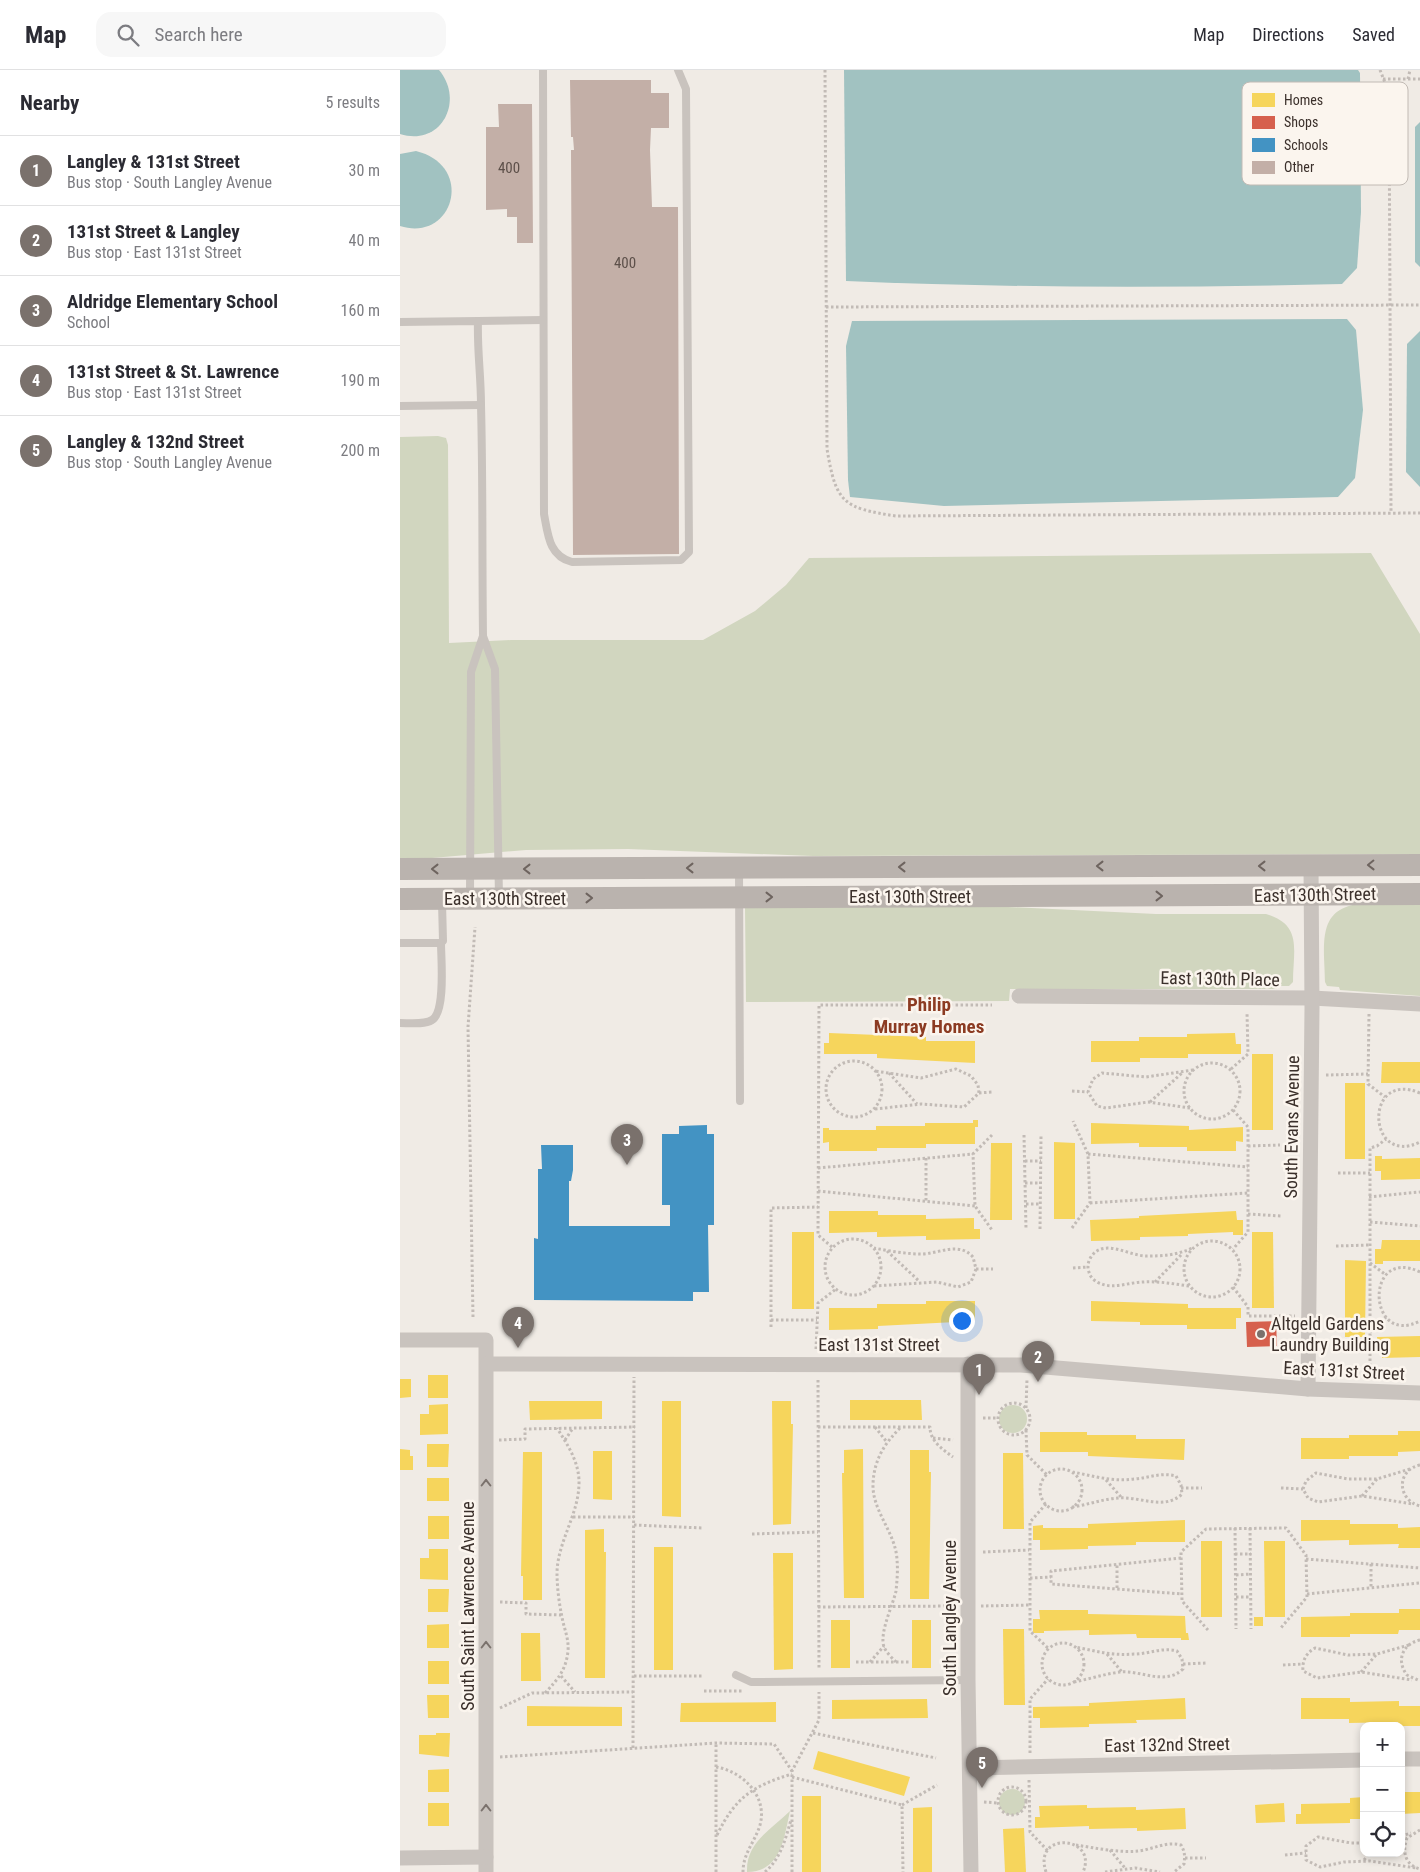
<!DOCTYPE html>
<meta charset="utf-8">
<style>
body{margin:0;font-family:"Roboto Condensed",sans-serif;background:#f7f7f7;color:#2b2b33}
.controls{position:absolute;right:15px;bottom:15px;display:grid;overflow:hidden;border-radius:10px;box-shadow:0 2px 8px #0003}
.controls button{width:45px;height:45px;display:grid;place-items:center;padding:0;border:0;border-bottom:1px solid #e1e1e2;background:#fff;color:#2b2b33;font:25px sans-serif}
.you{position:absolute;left:561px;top:1250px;width:18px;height:18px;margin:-12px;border:4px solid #fff;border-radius:50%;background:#1a73e8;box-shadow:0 0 0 8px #1a73e833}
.badge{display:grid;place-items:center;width:32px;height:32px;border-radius:50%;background:#7a716c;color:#fff;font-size:16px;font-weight:700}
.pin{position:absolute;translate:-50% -41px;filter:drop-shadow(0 1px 2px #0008)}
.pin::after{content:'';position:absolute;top:26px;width:18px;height:15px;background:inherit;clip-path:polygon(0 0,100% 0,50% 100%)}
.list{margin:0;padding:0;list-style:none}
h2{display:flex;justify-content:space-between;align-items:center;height:65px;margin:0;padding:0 20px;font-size:21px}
h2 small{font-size:16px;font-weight:400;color:#7c7c81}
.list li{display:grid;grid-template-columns:32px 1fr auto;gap:15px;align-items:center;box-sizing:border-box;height:70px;padding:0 20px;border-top:1px solid #e1e1e2}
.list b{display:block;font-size:19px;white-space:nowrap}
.list p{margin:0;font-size:16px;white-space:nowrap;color:#7c7c81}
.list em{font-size:16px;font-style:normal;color:#7c7c81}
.icon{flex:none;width:28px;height:28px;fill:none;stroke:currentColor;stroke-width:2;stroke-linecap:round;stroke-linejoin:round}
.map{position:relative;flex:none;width:1020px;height:1802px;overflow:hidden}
header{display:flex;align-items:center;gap:30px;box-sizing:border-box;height:70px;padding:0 25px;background:#fff;border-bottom:1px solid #e1e1e2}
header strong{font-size:24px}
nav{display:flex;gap:28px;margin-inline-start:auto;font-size:18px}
.search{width:350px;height:45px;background:#f7f7f7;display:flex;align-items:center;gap:12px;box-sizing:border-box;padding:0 18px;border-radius:15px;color:#7c7c81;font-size:19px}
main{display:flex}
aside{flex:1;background:#fff}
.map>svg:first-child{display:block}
</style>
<header>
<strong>Map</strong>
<div class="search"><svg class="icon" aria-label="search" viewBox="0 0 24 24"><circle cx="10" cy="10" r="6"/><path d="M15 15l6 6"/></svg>Search here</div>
<nav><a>Map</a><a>Directions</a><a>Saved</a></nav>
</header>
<main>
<aside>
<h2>Nearby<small>5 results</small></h2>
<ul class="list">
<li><span class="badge">1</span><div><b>Langley &amp; 131st Street</b><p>Bus stop · South Langley Avenue</p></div><em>30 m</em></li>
<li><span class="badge">2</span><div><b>131st Street &amp; Langley</b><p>Bus stop · East 131st Street</p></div><em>40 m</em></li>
<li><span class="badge">3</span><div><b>Aldridge Elementary School</b><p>School</p></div><em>160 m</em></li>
<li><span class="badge">4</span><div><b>131st Street &amp; St. Lawrence</b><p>Bus stop · East 131st Street</p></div><em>190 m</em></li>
<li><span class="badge">5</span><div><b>Langley &amp; 132nd Street</b><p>Bus stop · South Langley Avenue</p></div><em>200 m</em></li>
</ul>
</aside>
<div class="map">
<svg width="1020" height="1802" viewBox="0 0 1020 1802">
<rect width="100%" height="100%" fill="#f0ebe5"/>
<g fill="#d1d6bf">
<path d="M38,366L46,368L48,375L49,573L111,570H303L355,541L386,515L409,488L971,483L1020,564V784L413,786L228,779L126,780L32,788L0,789V367Z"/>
<path d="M959,834H1020V926L940,920L939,917L927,916L925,912C925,878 915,839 959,834Z"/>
<path d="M567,835L756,844H866C903,855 893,880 893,912L889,916H877V919H610L609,931L346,932L345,837Z"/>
<circle cx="613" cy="1349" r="14"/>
<circle cx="612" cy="1732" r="13"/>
<path d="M390,1741C384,1768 381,1802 347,1802C346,1772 371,1760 390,1741Z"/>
</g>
<g fill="#a1c2c1">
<path d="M0,0H39C65,31 41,77 0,64Z"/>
<path d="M444,0H958L960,3L961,142L957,198L942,214C777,218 611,218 446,211Z"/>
<path d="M1020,52V197L1015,192V57Z"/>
<path d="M16,81C76,96 53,173 0,156V84Z"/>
<path d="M947,249L956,260L963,340L955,408L938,427L544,436L450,427L448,410L446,276L452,251Z"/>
<path d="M1020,261V417L1006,402L1007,274Z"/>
</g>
<g fill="#f6d55c">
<path d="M429,963L526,967V971H575V993L477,988V984H424V973H429Z"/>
<path d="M835,963L836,974H841V984H788V988H740V992H691V971H739V967H787V964Z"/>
<rect x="852" y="984" width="21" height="76"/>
<path d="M982,992H1020V1013H981Z"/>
<rect x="945" y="1013" width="20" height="76"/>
<path d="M573,1050H578V1057H575V1074H526V1078H477V1081H429V1072L423,1073V1058H429V1060H476V1056H525V1053H573Z"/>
<path d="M691,1053L789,1056V1060L843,1057V1072L836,1071V1081H787V1077H739V1073L691,1074Z"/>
<path d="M654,1072L675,1073V1149H654Z"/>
<path d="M591,1073H612V1150H590Z"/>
<path d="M975,1086H982V1089L1020,1088V1109L981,1110V1101H975Z"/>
<path d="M429,1141H478V1145H526V1149L574,1148V1159H580V1169L526,1170V1166L477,1167V1162L429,1163Z"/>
<path d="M836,1141L837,1150H843V1165H833V1162L788,1164V1166L740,1167V1170L691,1171L690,1150L739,1148V1146Z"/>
<rect x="392" y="1162" width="22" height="77"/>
<path d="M852,1162H873L874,1238H852Z"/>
<path d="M982,1170H1020V1191H983V1194H975V1179H981Z"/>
<path d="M945,1190L966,1191L965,1267H945Z"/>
<path d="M526,1231H575V1251L478,1256V1259L429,1260V1238H477V1234H526Z"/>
<path d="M691,1231L788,1234V1238H841V1248H836V1259H787V1255H740V1252L691,1251Z"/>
<path d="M1020,1266V1287L982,1288V1278H977V1267Z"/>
<rect x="28" y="1305" width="20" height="23"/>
<path d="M0,1309H11V1327L0,1328Z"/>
<path d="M450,1330H521L522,1350H450Z"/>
<path d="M129,1331H202V1349L130,1350Z"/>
<path d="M262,1331H281V1447L262,1446Z"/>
<path d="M372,1331H391V1354H393L391,1454L373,1455Z"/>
<path d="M48,1334V1364L20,1365V1344H29V1335Z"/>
<path d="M998,1361H1020V1381L998,1382V1386H949V1389H901V1368H949V1365H998Z"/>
<path d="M640,1362H687V1365H736V1369H785L784,1390L688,1386V1382H640Z"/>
<path d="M27,1374H49L48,1397H27Z"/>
<path d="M0,1379L10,1380V1386H13V1400H0Z"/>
<path d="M463,1379L464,1528H444L442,1403H444V1380Z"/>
<path d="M510,1380H529V1402H531L529,1529H510Z"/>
<path d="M193,1381H212V1430L193,1429Z"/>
<path d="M123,1382H142V1530H123V1506H121Z"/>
<path d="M603,1383H623L624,1459H603Z"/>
<rect x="27" y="1408" width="22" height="23"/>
<rect x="28" y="1446" width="21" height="23"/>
<path d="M785,1450V1472H736V1475L688,1476V1479L640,1480V1470H633V1456L643,1455V1458H688V1454Z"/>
<path d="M901,1450H950V1454H998V1458L1020,1457V1478H998L999,1474L949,1475V1470L901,1471Z"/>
<path d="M204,1459V1482H206L205,1608H185V1460Z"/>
<rect x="801" y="1471" width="21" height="76"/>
<path d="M864,1471H885V1547H865Z"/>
<rect x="254" y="1477" width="19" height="123"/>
<path d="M29,1479H48V1510L20,1509V1488H29Z"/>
<path d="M373,1483H393V1599L374,1600Z"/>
<path d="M28,1519H49L48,1542H28Z"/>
<path d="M999,1539H1020V1560H999L998,1564H950V1567H901V1547L950,1546V1543H999Z"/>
<path d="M639,1540H688V1544L785,1546L786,1563H788L789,1570H781V1568H737L736,1564L689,1565V1560L644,1561V1563H633V1549H640Z"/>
<rect x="854" y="1547" width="9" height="9"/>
<rect x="431" y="1550" width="19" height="48"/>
<rect x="512" y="1550" width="19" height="48"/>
<path d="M49,1554V1578H27V1555Z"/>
<path d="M603,1559H624L625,1635H604Z"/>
<path d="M121,1563H140L141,1611H121Z"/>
<rect x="28" y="1591" width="21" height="23"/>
<path d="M27,1625H49V1648H28Z"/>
<path d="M785,1628L786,1649L736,1650L737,1653L689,1654V1657L640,1658V1648H633V1637L689,1636V1633Z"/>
<path d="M901,1628H950V1632L999,1631V1636H1020V1656H998V1652L949,1653V1649H901Z"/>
<path d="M527,1629L528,1648L432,1649V1630Z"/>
<path d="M376,1632V1652H280L281,1633Z"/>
<path d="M127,1636L222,1637V1656H127Z"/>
<path d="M36,1663H50L49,1687L19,1684V1665H36Z"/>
<path d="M418,1681L510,1707L504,1726L413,1699Z"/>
<path d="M49,1699V1722H28V1700Z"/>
<path d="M1001,1722H1020V1743L1001,1744Z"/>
<rect x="402" y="1726" width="19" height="76"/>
<path d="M964,1727V1749H950V1753L896,1754V1744H901V1734L950,1733V1728Z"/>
<rect x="28" y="1733" width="21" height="23"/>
<path d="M884,1733L885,1752L856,1753L855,1735Z"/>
<path d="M687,1735V1738L736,1737V1740L785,1738L786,1759L737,1761V1758L689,1759V1756L635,1758V1747H640L639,1736Z"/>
<path d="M532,1737V1802H513V1738Z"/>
<path d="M624,1758L626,1802H605L603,1759Z"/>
</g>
<path fill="#d6604d" d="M876,1251L877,1276L847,1277L846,1252Z"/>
<path fill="#4393c3" d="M307,1055V1064H314V1155H308L309,1222H293V1231L134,1230V1168L138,1169V1099H142L141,1075H173V1100L171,1111H169V1156H270V1135H262V1064H279V1056Z"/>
<g fill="#c3afa7">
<path d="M170,10H251V23H269V58H251L250,80L252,137H278L279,484L173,485L171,80H174L173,67H171Z"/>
<path d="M98,34H132L133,173H117V147H107V139L86,140V57H99Z"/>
</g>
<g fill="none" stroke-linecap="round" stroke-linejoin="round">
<g stroke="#c2bbb6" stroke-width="3" stroke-dasharray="2.5 2.5" stroke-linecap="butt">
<path d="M425,0L427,379C436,433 443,438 496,446L1020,443"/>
<path d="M980,0L989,23L991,443"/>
<path d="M983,9H1020"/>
<path d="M1008,9L1010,0"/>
<path d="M426,237L1020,235"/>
<path d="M969,944L968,1014L985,1027"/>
<circle cx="454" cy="1019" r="28"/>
<circle cx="812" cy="1021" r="28"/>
<path d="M831,999L848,984L847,942"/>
<path d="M489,1003L517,1034"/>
<path d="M926,1005L968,1004"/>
<path d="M672,1021L688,1022"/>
<path d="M579,1023L592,1022"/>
<path d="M1020,1023C963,999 967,1098 1020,1072"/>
<path d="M750,1032L782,1003"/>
<path d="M790,1038L748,1032L706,1038L697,1036L688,1022L693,1009L702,1003L746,1007L793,1000"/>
<path d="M475,1039L521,1034L564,1037L579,1023L578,1015L571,1006L556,999L521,1008L475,1001"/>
<path d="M833,1040L848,1057V1162L833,1179"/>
<path d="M592,1065L573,1084L575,1136L592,1160"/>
<path d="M624,1065L626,1159"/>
<path d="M848,1076L880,1075"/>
<path d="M688,1084L848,1097"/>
<path d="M526,1088V1131"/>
<path d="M625,1091H641"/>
<path d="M418,1098L573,1084"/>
<path d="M938,1103H970"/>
<path d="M625,1113H640"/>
<path d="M418,1121L575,1136"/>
<path d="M969,1127L1020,1122"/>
<path d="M690,1133L848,1123"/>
<path d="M626,1134H640"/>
<path d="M848,1144L881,1146"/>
<path d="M970,1152L1020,1156"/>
<path d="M672,1158L690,1133L688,1084L673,1051"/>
<path d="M640,1159L641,1066"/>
<circle cx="453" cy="1197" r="28"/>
<circle cx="812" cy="1199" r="28"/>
<path d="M936,1176L970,1175"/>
<path d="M432,1177L418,1165L419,935H592"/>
<path d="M487,1181L519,1211"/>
<path d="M970,1193L986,1205"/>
<path d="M673,1198L688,1197"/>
<path d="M576,1199H593"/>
<path d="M1020,1202C964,1175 967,1278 1020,1251"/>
<path d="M755,1212L782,1184"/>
<path d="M474,1216L537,1212L558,1217L571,1212L576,1199L573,1187C559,1171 538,1184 521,1184C506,1184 489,1181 474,1178"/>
<path d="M789,1216C774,1214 759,1211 744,1212C730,1212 715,1219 702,1214C697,1213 690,1208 689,1202C687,1198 688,1191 691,1187C704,1167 730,1187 748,1186C763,1186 778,1185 792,1178"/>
<path d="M833,1217L848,1237V1246H895"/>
<path d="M73,1247L68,957L75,857"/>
<path d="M371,1250H417"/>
<path d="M371,1257V1138L418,1137"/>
<path d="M970,1262L986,1247"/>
<path d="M416,1279L418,1233L436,1219"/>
<path d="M970,1306V1078L977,1076L986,1069"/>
<path d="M418,1310L419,1599"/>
<circle cx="614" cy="1349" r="16"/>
<path d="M626,1338L627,1309"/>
<path d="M583,1348H597"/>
<path d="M418,1357H530C530,1371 542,1379 553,1387"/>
<path d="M475,1357L486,1371"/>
<path d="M626,1360L627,1385L647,1405"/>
<path d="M533,1368L553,1370"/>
<path d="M99,1370L125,1369V1359L235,1357"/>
<path d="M165,1370L173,1358"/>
<path d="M1020,1395C996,1400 997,1430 1020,1436"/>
<path d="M1010,1399L977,1409H948L916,1403L906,1411L903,1419L908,1428L918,1432L962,1426L1013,1434"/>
<circle cx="661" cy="1420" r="21"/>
<path d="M706,1410L721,1427"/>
<path d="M781,1418H802"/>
<path d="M881,1418L903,1419"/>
<path d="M962,1426L977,1409"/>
<path d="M646,1434L630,1452V1561L649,1579"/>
<path d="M672,1437C687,1435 703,1429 718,1428C740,1426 764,1441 782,1424L781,1415L776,1406C761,1402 749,1408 734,1409C713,1412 693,1406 673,1402"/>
<path d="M173,1447H234"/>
<path d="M234,1455L303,1458"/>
<path d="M835,1458L836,1559"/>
<path d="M850,1458L851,1559"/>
<path d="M352,1464L418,1462"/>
<path d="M583,1482L629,1480"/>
<path d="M835,1484H851"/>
<path d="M781,1488L651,1501V1514L782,1524"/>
<path d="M906,1489L1020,1498"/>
<path d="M971,1494V1518"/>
<path d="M836,1505L851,1504"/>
<path d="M630,1508L651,1507"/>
<path d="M717,1518V1494"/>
<path d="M907,1524L1020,1513"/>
<path d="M836,1527H851"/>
<path d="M100,1532L126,1533V1544L161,1545"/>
<path d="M581,1536L630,1535"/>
<path d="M418,1537L553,1536"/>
<path d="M808,1560L782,1531L781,1482L806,1459L886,1458L906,1485L907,1527L880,1559"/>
<path d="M1020,1570C1002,1574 996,1591 1007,1605L1020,1611"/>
<circle cx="663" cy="1594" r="21"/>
<path d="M1009,1575L977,1584L948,1585L915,1578C906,1583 902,1591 903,1601L917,1608L961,1602L1012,1610"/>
<path d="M707,1584L722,1602"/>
<path d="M456,1592H509"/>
<path d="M470,1592L484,1576"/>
<path d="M496,1592C492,1588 486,1582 484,1577C479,1563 493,1535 496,1521C497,1511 498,1500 497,1490C496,1463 472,1441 473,1414C474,1389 485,1373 501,1357"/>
<path d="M783,1594L806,1593"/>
<path d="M883,1595L903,1594"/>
<path d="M961,1602L976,1585"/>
<path d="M161,1606L175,1622"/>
<path d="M234,1606H304"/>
<path d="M674,1612C689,1609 705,1604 720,1602C741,1600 765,1616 783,1599L782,1589L777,1581C762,1577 749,1584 734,1584C713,1586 695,1581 675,1577"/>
<path d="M304,1621H342"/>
<path d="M145,1623C158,1609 166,1600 168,1581C169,1568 164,1559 162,1547C159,1533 157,1517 157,1502C158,1470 180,1443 179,1410C178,1390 167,1374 157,1358"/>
<path d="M100,1638L132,1623L233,1622"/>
<path d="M413,1663L536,1688"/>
<path d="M233,1678L234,1307"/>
<path d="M630,1683V1629L648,1609"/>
<path d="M100,1687L316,1673L374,1674L392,1701"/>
<path d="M316,1697C342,1701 368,1726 360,1755C355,1772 343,1783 343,1802"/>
<path d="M392,1707L502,1735L503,1802"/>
<path d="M629,1710L630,1762L648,1781"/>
<circle cx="612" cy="1731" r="14"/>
<path d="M584,1732L598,1733"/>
<path d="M502,1735L537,1715"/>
<path d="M1020,1760L1007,1768C1002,1782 1005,1795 1020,1799"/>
<path d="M317,1765C335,1728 352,1716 392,1704"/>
<path d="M1001,1766L1011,1763"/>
<path d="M964,1773H951L918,1767L906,1776V1790L920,1797L944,1792L970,1791L1016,1798"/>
<path d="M676,1775C695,1778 719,1783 739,1781C754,1779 766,1771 781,1775C785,1782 785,1786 784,1794L774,1802"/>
<path d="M710,1780L725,1798"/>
<path d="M885,1785L906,1783"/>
<path d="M785,1788H806"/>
<path d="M964,1790L970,1783"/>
<path d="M316,1802V1673"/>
<path d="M365,1802C381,1788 385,1770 391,1750"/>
<path d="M392,1802V1701L419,1650V1622"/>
<path d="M646,1802C632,1760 699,1766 683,1802"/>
<path d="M705,1802L735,1798L760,1802"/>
</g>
<g stroke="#c9c3be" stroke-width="8">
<path d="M143,0L144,444C148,465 149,486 172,492L281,490L289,482L286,19L278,0"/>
<path d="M78,251L143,250"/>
<path d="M0,252L78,251C77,279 81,306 81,335C83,412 82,489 83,566"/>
<path d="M0,336L81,335"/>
<path d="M339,800L340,1031"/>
<path d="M70,827L71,602L83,566L95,599L99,828"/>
<path d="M0,873H41L43,871L42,832"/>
<path d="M0,953C9,953 24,955 32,950C46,942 41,888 41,873"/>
<path d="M336,1605L351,1612L568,1610"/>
</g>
<g stroke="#c9c3be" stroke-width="15">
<path d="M619,926L912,928L1020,934"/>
<path d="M0,1270H86V1802"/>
<path d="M87,1294L621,1295L908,1319L1020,1323"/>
<path d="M568,1294V1610L571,1802"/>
<path d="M908,1319L912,938L911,796"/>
<path d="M1001,1689H1020"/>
<path d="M570,1698L964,1690"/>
<path d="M0,1788L86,1787"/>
</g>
<g stroke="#bab3ae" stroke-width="22">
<path d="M0,799L1020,795"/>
<path d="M0,829L1020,824"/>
</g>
</g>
<defs><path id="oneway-chevron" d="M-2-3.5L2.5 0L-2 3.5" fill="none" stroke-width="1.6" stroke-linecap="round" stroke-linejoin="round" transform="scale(1.25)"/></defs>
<g stroke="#6e645f">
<use href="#oneway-chevron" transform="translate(971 795) rotate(179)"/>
<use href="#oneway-chevron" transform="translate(700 796) rotate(180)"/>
<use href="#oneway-chevron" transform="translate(862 796) rotate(180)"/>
<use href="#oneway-chevron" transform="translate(502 797) rotate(180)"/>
<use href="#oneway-chevron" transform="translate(290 798) rotate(180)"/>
<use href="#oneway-chevron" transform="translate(35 799) rotate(180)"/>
<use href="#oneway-chevron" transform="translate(127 799) rotate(180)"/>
<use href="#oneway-chevron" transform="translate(759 826)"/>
<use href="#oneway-chevron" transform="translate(369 827)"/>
<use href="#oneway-chevron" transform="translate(189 828)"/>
</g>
<g stroke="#7b726d">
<use href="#oneway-chevron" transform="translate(86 1413) rotate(-90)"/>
<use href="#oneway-chevron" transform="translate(86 1575) rotate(-90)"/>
<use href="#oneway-chevron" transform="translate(86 1738) rotate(-90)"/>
</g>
<circle fill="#7a716c" stroke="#fbf5ee" stroke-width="2" cx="861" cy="1264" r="5"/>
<g text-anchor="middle" stroke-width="5" stroke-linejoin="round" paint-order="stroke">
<g font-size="15" fill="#5d504a">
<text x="109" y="103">400</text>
<text x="225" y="198">400</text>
</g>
<g font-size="18" fill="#3b302b" stroke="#fbf5ee">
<text transform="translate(915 825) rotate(-1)" y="6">East 130th Street</text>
<text x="510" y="833">East 130th Street</text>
<text x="105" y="835">East 130th Street</text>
<text transform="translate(820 909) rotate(1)" y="6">East 130th Place</text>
<text transform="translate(892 1057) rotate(-89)" y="6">South Evans Avenue</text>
<text x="479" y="1281">East 131st Street</text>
<text transform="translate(944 1301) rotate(3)" y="6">East 131st Street</text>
<text transform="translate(68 1536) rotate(-90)" y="6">South Saint Lawrence Avenue</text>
<text transform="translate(550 1548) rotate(-90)" y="6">South Langley Avenue</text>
<text transform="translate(767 1675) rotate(-1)" y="6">East 132nd Street</text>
</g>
<g font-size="18" fill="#3b302b" stroke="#fbf5ee" text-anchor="start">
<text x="871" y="1260">Altgeld Gardens<tspan x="871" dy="21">Laundry Building</tspan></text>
</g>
<g font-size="19" font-weight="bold" fill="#8c3b22" stroke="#fbf5ee">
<text x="529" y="941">Philip<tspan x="529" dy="22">Murray Homes</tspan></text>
</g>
</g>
<rect x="842" y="12" width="166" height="103" rx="8" fill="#fbf5ee" stroke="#c1bab4" stroke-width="1"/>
<rect x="852" y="23" width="23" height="14" fill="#f6d55c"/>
<rect x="852" y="46" width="23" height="13" fill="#d6604d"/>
<rect x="852" y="68" width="23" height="14" fill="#4393c3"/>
<rect x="852" y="91" width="23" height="13" fill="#c3afa7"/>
<g font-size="14" fill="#3b302b">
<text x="884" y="35">Homes</text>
<text x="884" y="57">Shops</text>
<text x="884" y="80">Schools</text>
<text x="884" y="102">Other</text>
</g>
</svg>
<div class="controls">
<button>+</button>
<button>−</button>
<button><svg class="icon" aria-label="locate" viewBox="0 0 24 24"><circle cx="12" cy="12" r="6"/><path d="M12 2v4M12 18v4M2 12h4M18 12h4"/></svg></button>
</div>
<div class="you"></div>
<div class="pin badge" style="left:579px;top:1325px">1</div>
<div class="pin badge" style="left:638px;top:1312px">2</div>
<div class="pin badge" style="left:227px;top:1095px">3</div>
<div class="pin badge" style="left:118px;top:1278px">4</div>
<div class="pin badge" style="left:582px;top:1718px">5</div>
</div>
</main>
